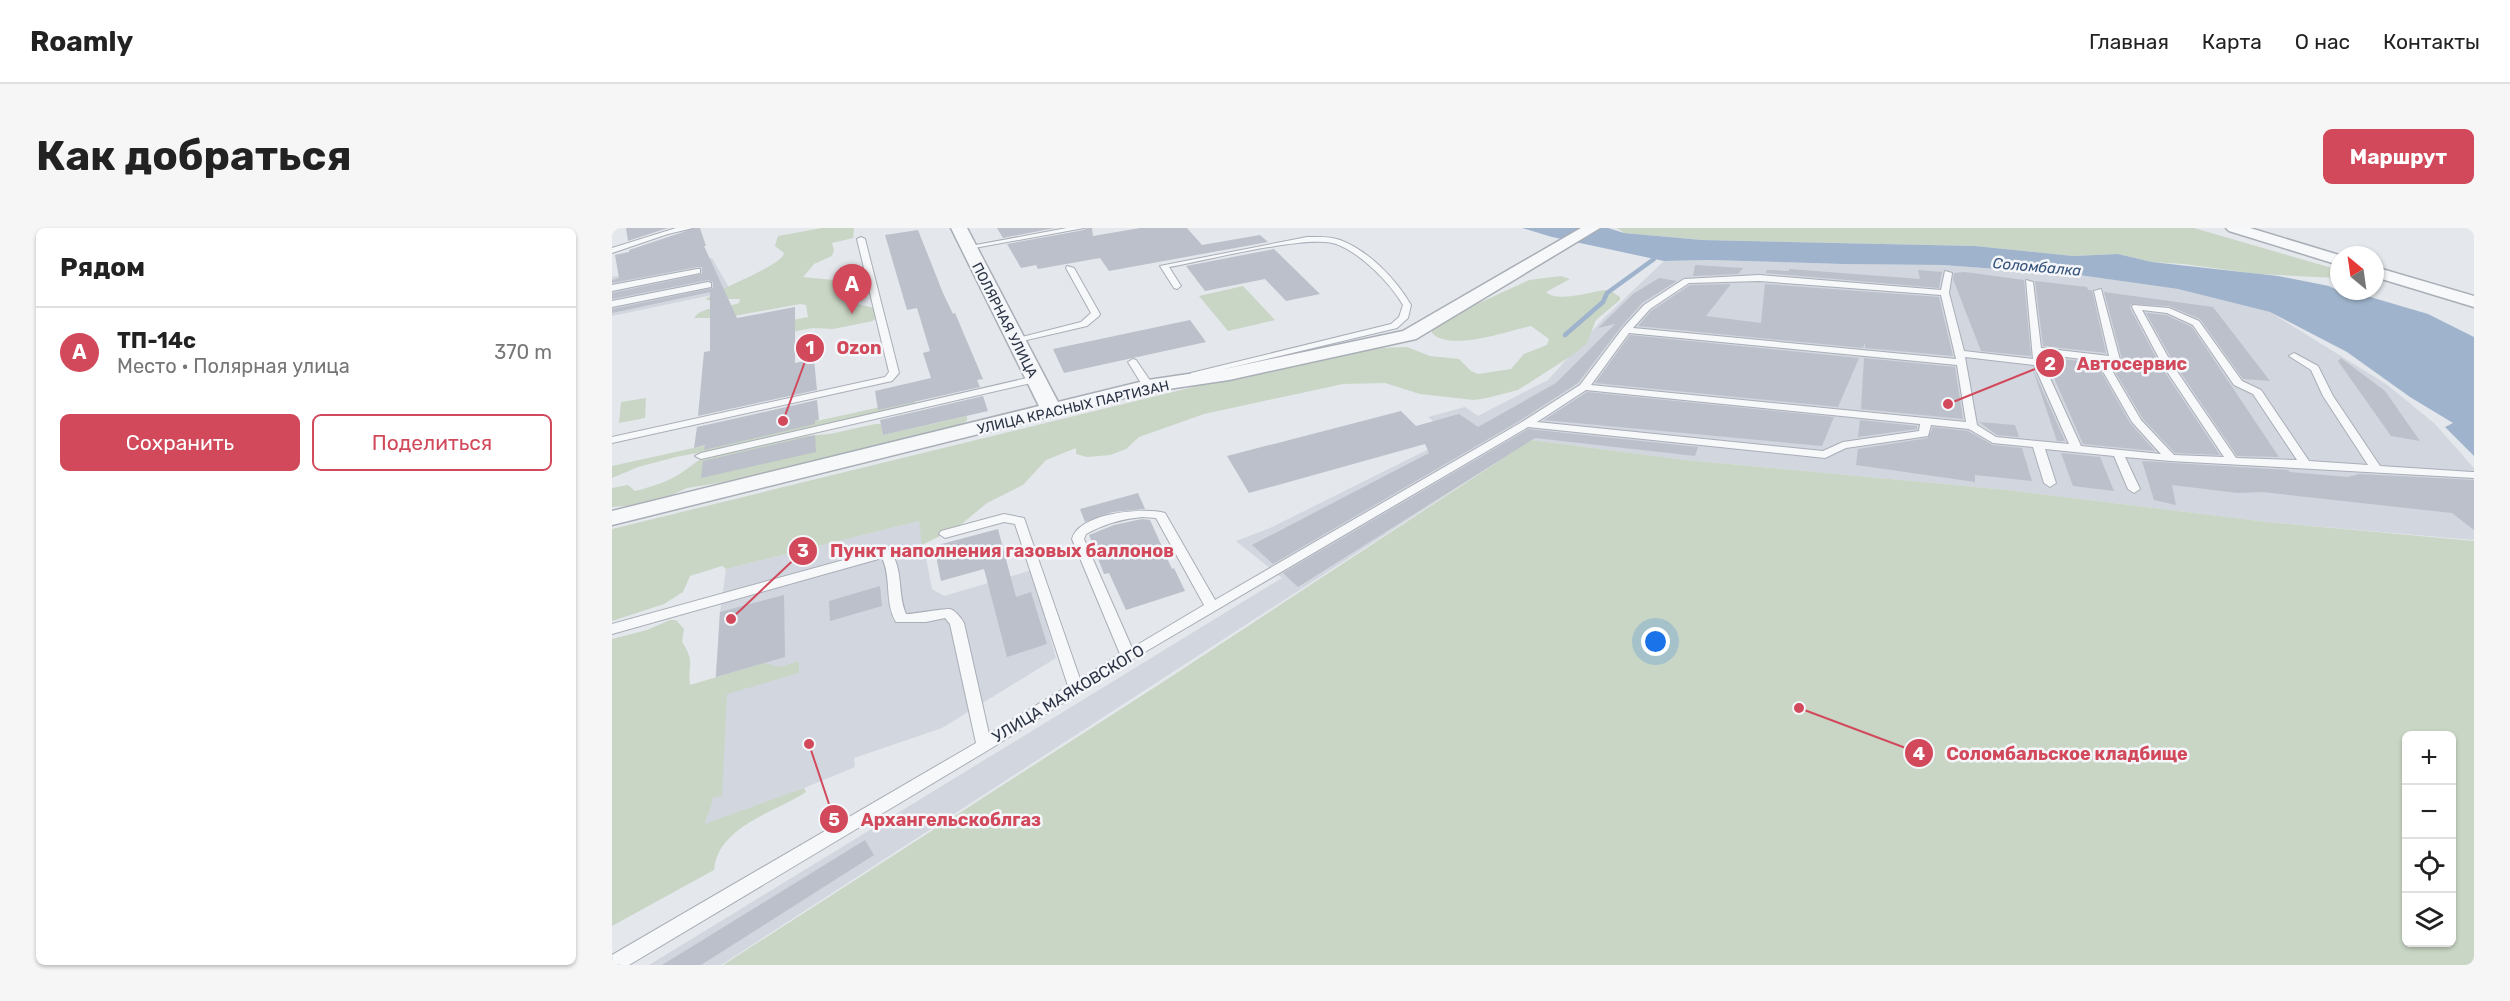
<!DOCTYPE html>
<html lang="ru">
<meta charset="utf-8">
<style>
body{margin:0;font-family:Rubik,sans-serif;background:#f6f6f6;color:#222}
.controls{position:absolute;right:18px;bottom:18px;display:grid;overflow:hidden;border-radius:9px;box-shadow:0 2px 4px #0004}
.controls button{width:54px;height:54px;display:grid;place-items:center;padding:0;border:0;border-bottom:2px solid #e0e0e0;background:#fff;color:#222;font:30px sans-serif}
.compass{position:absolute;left:1718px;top:18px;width:54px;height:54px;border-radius:50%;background:#fff;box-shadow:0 2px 4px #0004;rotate:331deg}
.you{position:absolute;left:1044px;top:414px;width:21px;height:21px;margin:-15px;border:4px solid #fff;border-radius:50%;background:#1a73e8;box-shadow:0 0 0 9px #1a73e833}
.badge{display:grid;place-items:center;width:39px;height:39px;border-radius:50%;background:#d1495b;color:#fff;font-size:20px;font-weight:700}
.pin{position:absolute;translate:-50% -50px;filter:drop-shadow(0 2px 3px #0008)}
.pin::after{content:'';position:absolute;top:32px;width:21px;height:18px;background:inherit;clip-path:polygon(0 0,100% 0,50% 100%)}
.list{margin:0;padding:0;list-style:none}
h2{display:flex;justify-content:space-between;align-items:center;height:78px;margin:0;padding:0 24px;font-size:26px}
h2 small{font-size:20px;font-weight:400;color:#767676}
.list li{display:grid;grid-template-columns:39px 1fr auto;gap:18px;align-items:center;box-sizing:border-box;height:90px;padding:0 24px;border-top:2px solid #e0e0e0}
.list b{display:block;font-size:22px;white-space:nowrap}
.list p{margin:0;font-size:20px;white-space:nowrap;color:#767676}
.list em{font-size:20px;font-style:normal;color:#767676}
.actions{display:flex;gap:12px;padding:18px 24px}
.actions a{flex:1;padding:14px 0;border:2px solid #d1495b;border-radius:9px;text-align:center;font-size:21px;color:#d1495b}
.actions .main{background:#d1495b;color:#fff}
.icon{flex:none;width:33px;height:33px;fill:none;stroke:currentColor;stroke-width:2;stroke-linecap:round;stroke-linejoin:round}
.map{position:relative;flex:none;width:1862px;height:737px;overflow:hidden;border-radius:9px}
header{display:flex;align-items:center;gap:36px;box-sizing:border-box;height:84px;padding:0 30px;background:#fff;border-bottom:2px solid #e0e0e0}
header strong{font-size:28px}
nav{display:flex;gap:33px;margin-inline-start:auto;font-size:21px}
.intro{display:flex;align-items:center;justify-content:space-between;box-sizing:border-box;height:144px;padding:0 36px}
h1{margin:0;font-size:42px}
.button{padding:15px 27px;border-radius:9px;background:#d1495b;color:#fff;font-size:21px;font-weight:700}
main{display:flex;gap:36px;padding:0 36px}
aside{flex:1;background:#fff;border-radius:9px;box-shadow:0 2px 4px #0004}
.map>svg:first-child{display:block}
</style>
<header>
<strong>Roamly</strong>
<nav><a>Главная</a><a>Карта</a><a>О нас</a><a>Контакты</a></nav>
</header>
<div class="intro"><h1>Как добраться</h1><a class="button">Маршрут</a></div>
<main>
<aside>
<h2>Рядом<small></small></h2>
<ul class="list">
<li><span class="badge">A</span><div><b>ТП-14с</b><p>Место · Полярная улица</p></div><em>370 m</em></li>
</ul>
<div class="actions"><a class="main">Сохранить</a><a>Поделиться</a></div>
</aside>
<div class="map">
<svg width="1862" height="737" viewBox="0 0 1862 737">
<rect width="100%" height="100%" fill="#e4e7ec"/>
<g fill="#d2d6de">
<path d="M100,30L119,63L0,88V49Z"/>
<path d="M1098,32L1231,36L1331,37L1467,47L1566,61L1658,84L1774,156L1822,195L1862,240V312L1655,294L1396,262L1074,232L919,212L109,737H37L670,350L624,313L658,300L841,209L816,189L853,179L866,188L936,152L991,91L1052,33Z"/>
<path d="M307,293L320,361L332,368L420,342L444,430L330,500L242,530L243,539L192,560L93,597L108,385L114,341Z"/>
</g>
<g fill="#c9d6c5" fill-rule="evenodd">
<path d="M210,0H242L241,10L220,15L222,22L220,28L202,36L191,49L251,55L252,63L234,73L262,80L265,89L261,93L221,101L201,100L173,105L98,108L196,89L194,77L188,76L111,90H82C91,77 113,81 127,75L128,71H114L103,75L94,71C107,60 170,38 172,25L163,18L166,8Z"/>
<path d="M1005,0H1582L1727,42V50L1646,46L1572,36L1540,34L1506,26L1461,28L1363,18L1090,12L1012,5Z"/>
<path d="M949,48L958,51L934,64C947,76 980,62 997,62L1008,69V72L984,92L975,115L965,124L906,162L875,170L862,172L808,166L773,155L731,156L592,186L527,209L514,221L498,227L475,229L464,226V220L434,232L411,257L375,275L346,299L310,317L307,293L114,341L110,338L78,348L71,364L52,376L0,393V301L606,153L740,124L764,120L795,119L818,128L847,131L859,143L866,146L899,141L912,126L935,117L937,111L919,98C895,103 838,124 820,105V100L843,86L917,52Z"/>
<path d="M631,58L663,92L616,103L587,68Z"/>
<path d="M34,170L33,190L7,195L9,174Z"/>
<path d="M296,173L303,174V177L213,203H204L64,229L26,239L0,250V238Z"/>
<path d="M355,188V193L335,203L274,215L151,248L75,260L40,276L0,279V260L16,257L23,263C39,259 59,253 72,243C81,237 85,232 96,228L194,208L218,206L263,196H269L271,207Z"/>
<path d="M919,212L1074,232L1396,262L1655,294L1862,313V737H111L554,452ZM1794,508H1840V714H1794Z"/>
<path d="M58,392H64L72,401L70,414C84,435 75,436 78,457L152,435L167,439L187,433V445L115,466L110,568L100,570C101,581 94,586 93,596L192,560L194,564C164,584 106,598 102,642L0,698V411L35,402Z"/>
</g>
<path fill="#9fb4cc" d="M910,0H996L1012,5L1090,12L1363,18L1461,28L1506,26L1540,34L1666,48L1717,58L1727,63L1748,66L1816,86L1862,109V228L1833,199L1841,195L1798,169L1735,124L1658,84L1566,61L1467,47L1331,37L1231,36L1098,32L1052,33L940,9Z"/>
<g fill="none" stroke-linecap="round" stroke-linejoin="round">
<path stroke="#9fb4cc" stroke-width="4.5" d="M953,107L991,74L995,65L1042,31"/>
</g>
<g fill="#bbc0ca">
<path d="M14,0H56L16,13Z"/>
<path d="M83,0H88L94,18H92L125,90L183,79V135L202,131L205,162L86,188L92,124L98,123V64L0,85V81L101,60V54L96,52L0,71V65L90,46V39H85L0,55V52L7,50L3,27L17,24V22Z"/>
<path d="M385,0H443L391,10Z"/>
<path d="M474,0H480L481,8L528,0H575L590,17L648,7L656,14L497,43L488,30L426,41L424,37L409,40L395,16L472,2Z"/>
<path d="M306,2L331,65L341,86L343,85L371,151L365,152L368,159L266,182L263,163L319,150L311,125L318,123L305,80L295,82L273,7Z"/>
<path d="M662,21L708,66L674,73L653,51L593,63L574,38Z"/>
<path d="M1083,37L1131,40L1126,46L1081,48Z"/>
<path d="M1177,41L1308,51L1306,42L1330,44L1327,60L1154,45L1155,42L1177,43Z"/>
<path d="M1353,44L1412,52L1419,128L1369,123L1341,51L1342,45Z"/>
<path d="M1047,50L1065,53L1030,75L1009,99L966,155L909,192L661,336L640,317L817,225L813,216L637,265L615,228L789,183L804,198L847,186L866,199L944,155L1003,96L986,100L1021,66Z"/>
<path d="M1423,53L1475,59L1476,62H1480L1494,125L1431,118Z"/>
<path d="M1119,56L1094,88L1149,95L1153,56L1327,69L1341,128L1253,120V115L1251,120L1026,98L1039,83L1078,57Z"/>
<path d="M1492,64L1601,79L1658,153L1631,151L1588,91L1557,78L1519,76L1518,80L1548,137L1608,227L1563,225L1531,191L1499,137H1504L1510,131Z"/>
<path d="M1534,85L1554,87L1580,99L1667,229L1625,228L1562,135Z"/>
<path d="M578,92L594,114L452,145L441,121Z"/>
<path d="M1018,107L1247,130L1226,179L983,155Z"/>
<path d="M1433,129L1484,135L1518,195L1543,223L1471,216Z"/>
<path d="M1252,130L1343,139L1351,191L1249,181Z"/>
<path d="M1729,130L1773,163L1808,213L1779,208L1726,133Z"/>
<path d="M1420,139L1453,213H1445Z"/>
<path d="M975,164L1222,189L1210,218L932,192Z"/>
<path d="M371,168L376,183L271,207L268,192Z"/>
<path d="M205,172L207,192L203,193V196L92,222L93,217L82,220L85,199Z"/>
<path d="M1248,192L1305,198V201L1246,209Z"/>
<path d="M1367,194L1403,197L1407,209L1385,207Z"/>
<path d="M1321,199L1356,203L1381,217L1410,220L1420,253L1363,247V254L1244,237L1246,221L1316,210Z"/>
<path d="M916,201L1086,219L1083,228L923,210L686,359L671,345Z"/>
<path d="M203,207L204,224L89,250L91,233Z"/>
<path d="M1449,225L1488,229L1502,263L1461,258Z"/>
<path d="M1530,233L1676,242L1678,244L1736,249L1747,246L1862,252V302L1840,285L1650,264L1626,265L1560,257L1564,277L1542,272Z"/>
<path d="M526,265L533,281L501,284L473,294L468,281Z"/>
<path d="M530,291L538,292L560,341L562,340L573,363L514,382L497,345L492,346L477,307L502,297Z"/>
<path d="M386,301L404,369L419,364L435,416L395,429L372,341L329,353L322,318Z"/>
<path d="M268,358L270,378L218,393L217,373Z"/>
<path d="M172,367L173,429L104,449L108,384Z"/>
<path d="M253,612L262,627L89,737H50Z"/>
</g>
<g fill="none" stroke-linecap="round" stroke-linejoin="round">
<g stroke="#a9aeb7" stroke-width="2">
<g id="service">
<path d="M64,0H81L56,6L0,25V20Z"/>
<path d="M455,0H472L357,21L353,19Z"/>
<path d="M249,9L253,11L287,145L280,153L0,215V209L273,149L277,144L245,11Z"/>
<path d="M695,9C705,9 718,8 728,12C757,23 784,51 799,77L796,90L785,100L579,149V145L779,96L787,89L791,77C778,55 749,25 724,16C696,6 592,33 557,39L569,58L565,61L562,60L548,38Z"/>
<path d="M455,38L462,40L488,86L487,88L475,98L402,115V111L469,94L479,85L454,40Z"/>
<path d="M85,41H88V45L0,63V57Z"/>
<path d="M1333,43L1340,45L1337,65L1352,123L1421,131L1414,52L1421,54L1429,120L1497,128L1482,63L1489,61L1508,132L1503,135L1495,134L1529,192L1562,227L1612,229L1550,136L1520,79L1521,77L1557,80L1587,93L1630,153L1649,162L1697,233L1756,237L1711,168L1699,142L1677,128L1682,125L1706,138L1721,168L1768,238L1860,244H1862V250L1559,233L1513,229L1528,261L1522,265L1516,261L1502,228L1433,221L1444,255L1438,259L1432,255L1421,219L1381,215L1357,201L1319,197L1316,208L1234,220L1213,230L916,199L521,431L378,521L17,737H0V727L364,515L338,396L333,390L314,394H284C272,374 280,350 270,330L0,406V396L268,322H278C292,343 285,365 294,386C302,386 335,380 338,381C344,383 349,390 352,395L377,506L456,458L403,296L392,294L333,310L327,306L329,303L392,286L412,290L468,451L508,426L460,311C467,285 531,279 553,285L603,372L910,194L968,157L1011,100L1032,77L1072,51L1147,47L1329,62ZM1147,53L1329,67L1344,131L1021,100L1038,81L1077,55ZM1530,82L1555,85L1581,97L1622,157L1641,166L1685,232L1624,230L1560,136ZM1017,105L1345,137L1354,194L979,157ZM1430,126L1485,133L1520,194L1549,226L1469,218L1431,135ZM1353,129L1422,137L1457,216L1384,209L1365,197ZM974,162L1308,196L1307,203L1231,214L1211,223L925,194ZM530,289L544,290L592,377L520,420L472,311L474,306C492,296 510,291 530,289Z"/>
<path d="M96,54L99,55V59L0,79V73Z"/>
<path d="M521,131L524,132L539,154H551V158L532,160L516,134Z"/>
<path d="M424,148L428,149V153L89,231L83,228L89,225Z"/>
</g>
</g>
<g stroke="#a9aeb7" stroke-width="3">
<g id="minor">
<path d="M339,0H355L446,174L536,152L617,140L791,103L969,0H988L804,111L617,152L536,164L0,297V283L427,178Z"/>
<path d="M1614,0H1638L1727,27V37L1617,3Z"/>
<path d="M1763,39L1862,68V79L1763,49Z"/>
</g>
</g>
<use href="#service" fill="#f7f8fa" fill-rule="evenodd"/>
<use href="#minor" fill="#f7f8fa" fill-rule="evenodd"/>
</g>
<g text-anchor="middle" stroke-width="5" stroke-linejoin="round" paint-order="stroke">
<g font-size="14" fill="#2b3445" stroke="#f4f6f9">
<text transform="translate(393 92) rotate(63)" y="5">ПОЛЯРНАЯ УЛИЦА</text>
<text transform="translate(461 179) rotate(-13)" y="5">УЛИЦА КРАСНЫХ ПАРТИЗАН</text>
</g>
<g font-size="15" font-style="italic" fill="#34527a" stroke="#f4f6f9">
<text transform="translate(1425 39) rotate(5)" y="5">Соломбалка</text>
</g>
<g font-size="16" fill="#2b3445" stroke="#f4f6f9">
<text transform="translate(456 465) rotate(-31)" y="6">УЛИЦА МАЯКОВСКОГО</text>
</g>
</g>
<path fill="none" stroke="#d1495b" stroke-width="2" d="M171 193L198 120M1336 176L1438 135M119 391L191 323M1187 480L1307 525M197 516L222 591"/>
<g fill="#d1495b" stroke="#f4f6f9" stroke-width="2">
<circle cx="171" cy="193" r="6"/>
<circle cx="1336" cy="176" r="6"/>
<circle cx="119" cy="391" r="6"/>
<circle cx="1187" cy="480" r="6"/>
<circle cx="197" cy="516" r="6"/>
<circle cx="198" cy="120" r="15"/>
<circle cx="1438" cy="135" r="15"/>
<circle cx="191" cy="323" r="15"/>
<circle cx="1307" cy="525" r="15"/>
<circle cx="222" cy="591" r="15"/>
</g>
<g font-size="18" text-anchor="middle" font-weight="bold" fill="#fff">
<text x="198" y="126">1</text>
<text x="1438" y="142">2</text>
<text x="191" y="329">3</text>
<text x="1307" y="532">4</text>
<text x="222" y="598">5</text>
</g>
<g font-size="18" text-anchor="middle" font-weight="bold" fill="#d1495b" stroke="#f4f6f9" stroke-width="5" stroke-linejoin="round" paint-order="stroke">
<text x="247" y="126">Ozon</text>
<text x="1520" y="142">Автосервис</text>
<text x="390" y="329">Пункт наполнения газовых баллонов</text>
<text x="1455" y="532">Соломбальское кладбище</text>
<text x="339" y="598">Архангельскоблгаз</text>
</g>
</svg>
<div class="controls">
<button>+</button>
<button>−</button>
<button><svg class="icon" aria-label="locate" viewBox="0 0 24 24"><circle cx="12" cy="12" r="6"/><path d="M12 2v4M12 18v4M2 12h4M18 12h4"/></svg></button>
<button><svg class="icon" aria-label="layers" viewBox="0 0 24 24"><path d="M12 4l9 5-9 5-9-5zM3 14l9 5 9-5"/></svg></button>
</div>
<svg class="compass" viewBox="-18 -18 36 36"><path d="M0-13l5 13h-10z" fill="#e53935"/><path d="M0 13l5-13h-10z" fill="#767676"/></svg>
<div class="you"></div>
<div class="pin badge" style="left:240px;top:86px">A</div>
</div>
</main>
